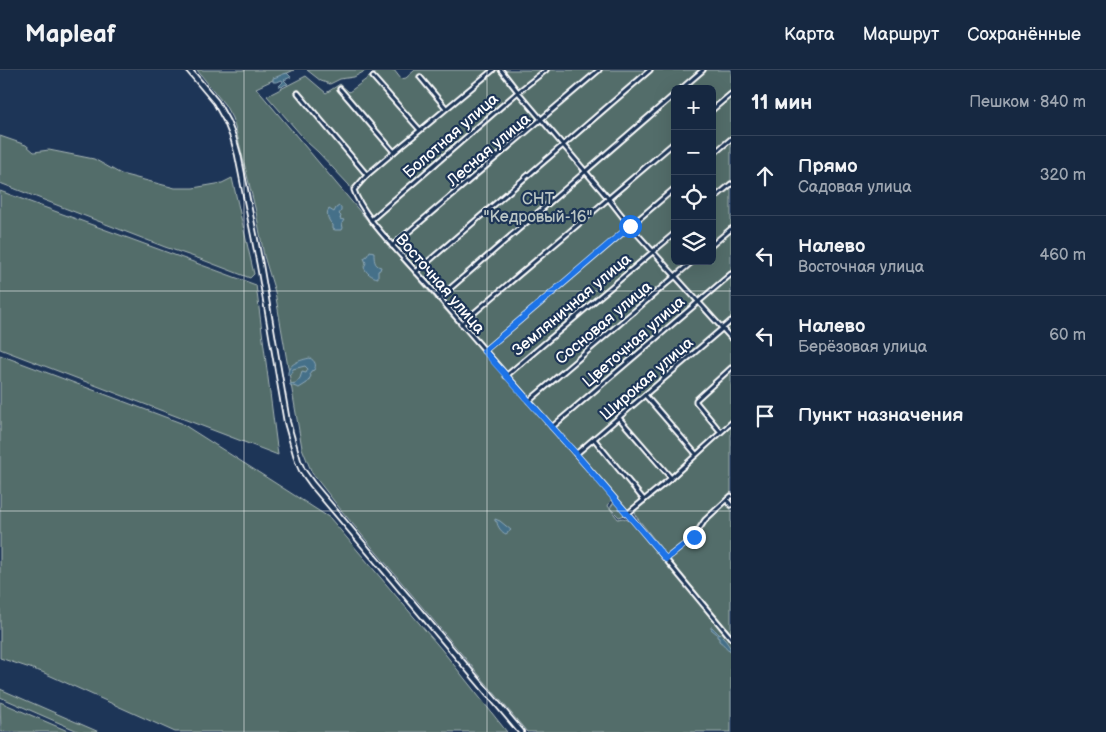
<!DOCTYPE html>
<html lang="ru">
<meta charset="utf-8">
<style>
body{margin:0;font-family:"Balsamiq Sans",sans-serif;background:#23344c;color:#f1f3f6}
.controls{position:absolute;right:15px;top:15px;display:grid;overflow:hidden;border-radius:8px;box-shadow:0 5px 20px #0002}
.controls button{width:45px;height:45px;display:grid;place-items:center;padding:0;border:0;border-bottom:1px solid #35445a;background:#162841;color:#f1f3f6;font:25px sans-serif}
.stop{position:absolute;width:15px;height:15px;margin:-11px;border:4px solid #1a73e8;border-radius:50%;background:#fff}
.stop.end{background:#1a73e8;border-color:#fff;box-shadow:0 1px 5px #0008}
.list{margin:0;padding:0;list-style:none}
h2{display:flex;justify-content:space-between;align-items:center;height:65px;margin:0;padding:0 20px;font-size:21px}
h2 small{font-size:16px;font-weight:400;color:#9ea6b1}
.list li{display:grid;grid-template-columns:32px 1fr auto;gap:15px;align-items:center;box-sizing:border-box;height:80px;padding:0 20px;border-top:1px solid #35445a}
.list b{display:block;font-size:19px;white-space:nowrap}
.list p{margin:0;font-size:16px;white-space:nowrap;color:#9ea6b1}
.list em{font-size:16px;font-style:normal;color:#9ea6b1}
.icon{flex:none;width:28px;height:28px;fill:none;stroke:currentColor;stroke-width:2;stroke-linecap:round;stroke-linejoin:round}
.map{position:relative;flex:none;width:731px;height:662px;overflow:hidden}
header{display:flex;align-items:center;gap:30px;box-sizing:border-box;height:70px;padding:0 25px;background:#162841;border-bottom:1px solid #35445a}
header strong{font-size:24px}
nav{display:flex;gap:28px;margin-inline-start:auto;font-size:18px}
main{display:flex}
aside{flex:1;background:#162841}
.map>svg:first-child{display:block}
</style>
<header>
<strong>Mapleaf</strong>
<nav><a>Карта</a><a>Маршрут</a><a>Сохранённые</a></nav>
</header>
<main>
<div class="map">
<svg width="731" height="662" viewBox="0 0 731 662">
<rect width="100%" height="100%" fill="#1d3557"/>
<filter id="ink" filterUnits="userSpaceOnUse"><feTurbulence type="fractalNoise" baseFrequency=".02" numOctaves="2"/><feDisplacementMap in="SourceGraphic" scale="10" xChannelSelector="R" yChannelSelector="G"/><feConvolveMatrix kernelMatrix="1 2 1 2 8 2 1 2 1" color-interpolation-filters="sRGB"/></filter>
<g filter="url(#ink)">
<g fill="#526d6b" stroke="#a8b6b5" fill-rule="evenodd">
<path d="M197,0H294L256,18L394,182L462,259L392,179L365,146L349,115L318,82L308,73L267,26L306,6L326,23L340,14L349,22L372,5L382,0H394L401,9L406,8L415,0H731V563L702,530L635,445L636,441L670,413L724,362L721,358L675,403L625,445L619,447L610,438L614,432L611,430L608,436L618,449L623,448L630,451L661,486L731,573V662H527L341,440L312,403L302,378L275,222L264,186L256,142L237,64L232,48L225,35ZM675,19H712V191H675ZM479,277L552,359L592,407L479,278Z"/>
<path d="M307,0H367L354,7L340,9L330,14L321,11Z"/>
<path d="M0,66L26,75L34,82L49,80L94,89L121,104L175,118H193L222,113L232,108L254,204L250,208L203,190L165,177L0,113Z"/>
<path d="M0,121L256,215L278,385L0,279Z"/>
<path d="M0,285L181,353L330,448L442,580L507,662H175L42,602L0,588Z"/>
<path d="M0,619L99,662H80L0,627Z"/>
<path d="M0,632L5,634L70,662H1Z"/>
</g>
<g fill="#446f89" stroke="#8fa9b8">
<path d="M287,3L291,7L284,10L288,14L284,15L282,17L279,16L283,12L282,10L277,12H273V8C278,7 282,4 287,3Z"/>
<path d="M339,136L341,137V141L339,144L341,146L340,149L344,150L342,153L343,158L342,160H335L333,159V155C329,152 325,144 329,139L334,142L336,138Z"/>
<path d="M370,181L374,182C374,189 374,196 381,197L380,200L378,201V208C372,207 366,203 364,197L366,193L364,188L367,186Z"/>
<path d="M310,288C315,291 317,295 314,300L311,301L310,304L311,306L307,313L299,318L290,315V314L296,313L300,308L302,302L306,303L308,299L305,296L293,299L290,305H288C287,294 300,290 310,288Z"/>
<path d="M495,449L500,451L511,460L506,464C502,463 497,456 497,452L495,451Z"/>
<path d="M711,557H712C718,564 729,571 731,581C726,579 724,574 719,571V568L717,567V564L711,559Z"/>
</g>
<g fill="none" stroke-linecap="round" stroke-linejoin="round">
<g stroke="#fff" stroke-width="7">
<g id="street">
<path d="M493,0L394,82L367,105L354,120C358,133 367,144 375,155C395,180 417,202 438,226C483,279 529,331 575,383C629,443 679,506 731,568"/>
<path d="M501,0L518,22L608,128L630,156L731,268"/>
<path d="M373,7L420,60"/>
<path d="M420,7L446,38"/>
<path d="M340,19L394,82"/>
<path d="M681,19L703,0"/>
<path d="M298,23L367,105"/>
<path d="M712,40L731,24"/>
<path d="M712,85L731,69"/>
<path d="M712,130L731,114"/>
<path d="M371,150L518,22L546,0"/>
<path d="M712,175L731,159"/>
<path d="M392,176L599,0"/>
<path d="M416,202L650,0"/>
<path d="M439,228L675,24"/>
<path d="M461,254L675,72"/>
<path d="M484,281L675,118"/>
<path d="M506,306L675,163"/>
<path d="M645,325L696,384"/>
<path d="M529,331L693,191"/>
<path d="M619,348L671,408"/>
<path d="M552,357L731,204"/>
<path d="M720,361L696,332V330L731,298"/>
<path d="M594,369L644,430"/>
<path d="M576,384L731,251"/>
<path d="M727,430L731,435"/>
<path d="M627,444L671,408L731,353"/>
<path d="M666,489L694,467L705,450L731,426"/>
</g>
</g>
<g stroke="#fff" stroke-width="8">
<path id="secondary" d="M189,0L216,32L227,52L233,67L238,85L260,195L287,352L298,391L302,400L312,414L521,662"/>
</g>
<use href="#street" stroke="#1d3557" stroke-width="3"/>
<use href="#secondary" stroke="#1d3557" stroke-width="4.5"/>
</g>
</g>
<g fill="none" stroke-linecap="round" stroke-linejoin="round" filter="url(#ink)">
<path stroke="#1a73e8" stroke-width="6" d="M630,156L484,281L576,384L666,489L694,467"/>
</g>
<path fill="none" stroke="#fff" stroke-width="1" stroke-opacity="0.55" d="M244,0V662M487,0V662M0,221H731M0,441H731"/>
<g text-anchor="middle" stroke-width="4.5" stroke-linejoin="round" paint-order="stroke">
<g font-size="16" fill="#fff" stroke="#1d3557">
<text transform="translate(450 65) rotate(-41)" y="6">Болотная улица</text>
<text transform="translate(488 79) rotate(-40)" y="6">Лесная улица</text>
<text transform="translate(441 213) rotate(49)" y="6">Восточная улица</text>
<text transform="translate(571 234) rotate(-40)" y="6">Земляничная улица</text>
<text transform="translate(603 252) rotate(-40)" y="6">Сосновая улица</text>
<text transform="translate(633 271) rotate(-41)" y="6">Цветочная улица</text>
<text transform="translate(646 308) rotate(-41)" y="6">Широкая улица</text>
</g>
<g font-size="16" fill="#bac5c4" stroke="#1d3557">
<text x="538" y="134">СНТ<tspan x="538" dy="18">"Кедровый-16"</tspan></text>
</g>
</g>
</svg>
<div class="controls">
<button>+</button>
<button>−</button>
<button><svg class="icon" aria-label="locate" viewBox="0 0 24 24"><circle cx="12" cy="12" r="6"/><path d="M12 2v4M12 18v4M2 12h4M18 12h4"/></svg></button>
<button><svg class="icon" aria-label="layers" viewBox="0 0 24 24"><path d="M12 4l9 5-9 5-9-5zM3 14l9 5 9-5"/></svg></button>
</div>
<div class="stop" style="left:630px;top:156px"></div>
<div class="stop end" style="left:694px;top:467px"></div>
</div>
<aside>
<h2>11 мин<small>Пешком · 840 m</small></h2>
<ul class="list">
<li><svg class="icon" aria-label="ahead" viewBox="0 0 24 24"><path d="M12 20V5M6 11l6-6 6 6"/></svg><div><b>Прямо</b><p>Садовая улица</p></div><em>320 m</em></li>
<li><svg class="icon" aria-label="left" viewBox="0 0 24 24"><path d="M17 20v-9H6M10 6l-5 5 5 5"/></svg><div><b>Налево</b><p>Восточная улица</p></div><em>460 m</em></li>
<li><svg class="icon" aria-label="left" viewBox="0 0 24 24"><path d="M17 20v-9H6M10 6l-5 5 5 5"/></svg><div><b>Налево</b><p>Берёзовая улица</p></div><em>60 m</em></li>
<li><svg class="icon" aria-label="arrive" viewBox="0 0 24 24"><path d="M6 21V4h12l-3 4 3 4H6"/></svg><div><b>Пункт назначения</b></div></li>
</ul>
</aside>
</main>
